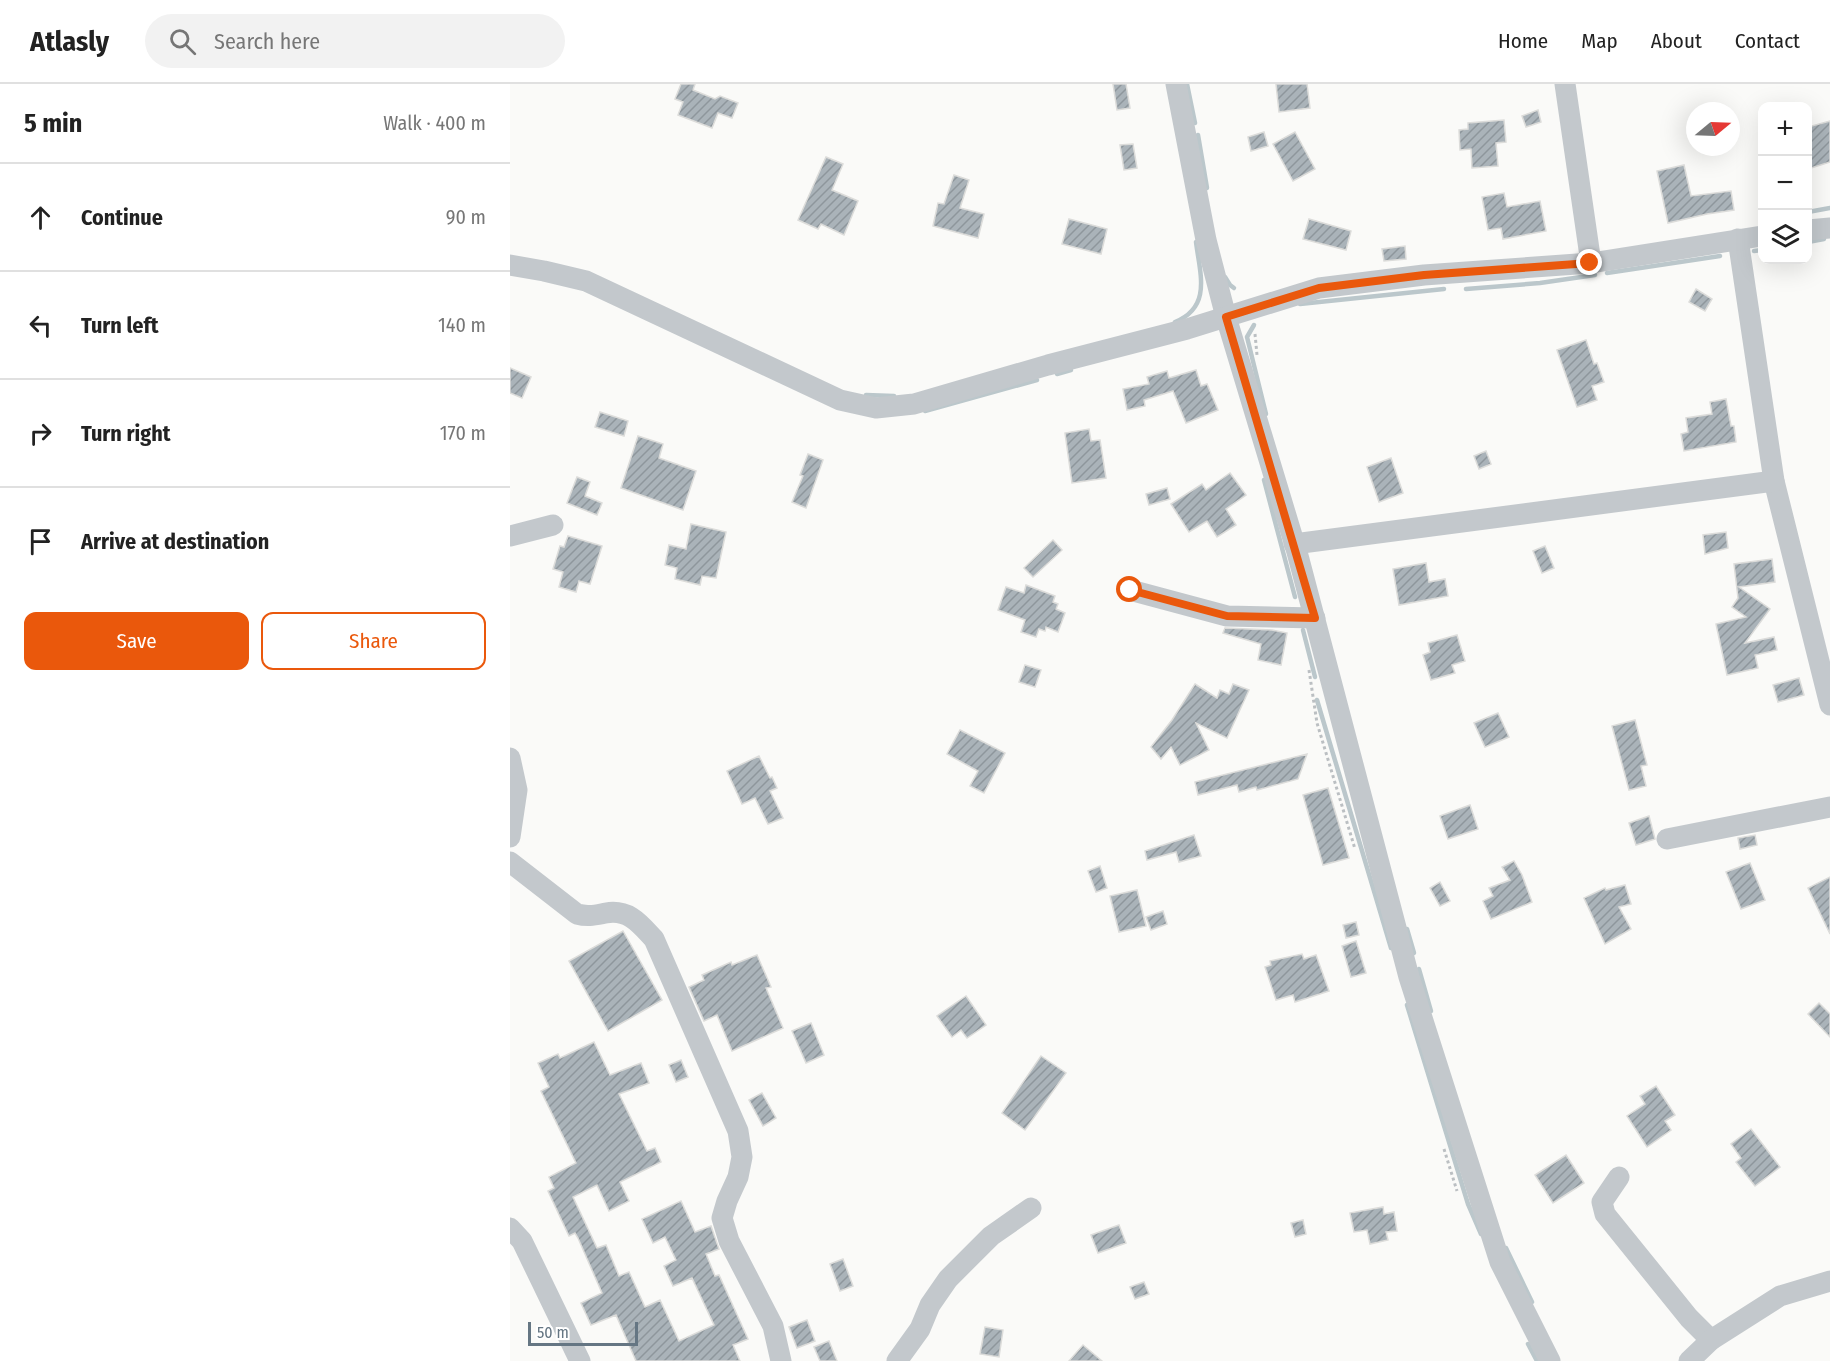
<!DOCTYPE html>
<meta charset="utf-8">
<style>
body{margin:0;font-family:"Fira Sans Condensed",sans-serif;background:#f2f2f2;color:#222}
.controls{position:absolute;right:18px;top:18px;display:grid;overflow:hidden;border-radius:12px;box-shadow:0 6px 24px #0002}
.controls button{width:54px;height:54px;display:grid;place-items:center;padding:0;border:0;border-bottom:2px solid #e0e0e0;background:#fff;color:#222;font:30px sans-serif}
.compass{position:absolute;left:1176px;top:18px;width:54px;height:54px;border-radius:50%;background:#fff;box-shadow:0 6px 24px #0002;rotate:71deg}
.scale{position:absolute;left:18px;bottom:15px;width:110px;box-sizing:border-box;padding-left:6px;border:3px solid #657683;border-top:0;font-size:16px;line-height:21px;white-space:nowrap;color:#657683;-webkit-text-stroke:4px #fff;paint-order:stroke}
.stop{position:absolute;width:18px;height:18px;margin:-14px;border:4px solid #ea580c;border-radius:50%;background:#fff}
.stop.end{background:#ea580c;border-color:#fff;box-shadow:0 2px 6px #0008}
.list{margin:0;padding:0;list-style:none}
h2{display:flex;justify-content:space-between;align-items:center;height:78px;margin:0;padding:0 24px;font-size:26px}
h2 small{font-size:20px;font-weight:400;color:#767676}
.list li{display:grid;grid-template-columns:39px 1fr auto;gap:18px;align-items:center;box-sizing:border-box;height:108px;padding:0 24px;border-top:2px solid #e0e0e0}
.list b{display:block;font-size:22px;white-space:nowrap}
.list em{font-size:20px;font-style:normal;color:#767676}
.actions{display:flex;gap:12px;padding:18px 24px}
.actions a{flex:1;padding:14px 0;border:2px solid #ea580c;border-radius:12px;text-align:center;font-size:21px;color:#ea580c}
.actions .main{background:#ea580c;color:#fff}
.icon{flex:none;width:33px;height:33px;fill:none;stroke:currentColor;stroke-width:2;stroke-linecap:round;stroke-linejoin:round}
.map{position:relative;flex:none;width:1320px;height:1277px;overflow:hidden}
header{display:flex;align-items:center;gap:36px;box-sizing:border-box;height:84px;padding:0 30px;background:#fff;border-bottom:2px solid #e0e0e0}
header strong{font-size:28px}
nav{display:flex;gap:33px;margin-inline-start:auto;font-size:21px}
.search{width:420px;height:54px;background:#f2f2f2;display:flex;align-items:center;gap:15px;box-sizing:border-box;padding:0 21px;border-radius:33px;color:#767676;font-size:22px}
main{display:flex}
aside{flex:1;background:#fff}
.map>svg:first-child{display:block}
</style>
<header>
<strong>Atlasly</strong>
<div class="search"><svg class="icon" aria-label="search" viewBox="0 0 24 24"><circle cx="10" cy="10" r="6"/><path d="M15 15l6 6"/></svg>Search here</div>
<nav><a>Home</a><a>Map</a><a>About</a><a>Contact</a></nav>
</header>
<main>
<aside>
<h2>5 min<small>Walk · 400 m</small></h2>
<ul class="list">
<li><svg class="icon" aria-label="ahead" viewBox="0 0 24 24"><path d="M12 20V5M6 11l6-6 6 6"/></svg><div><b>Continue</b></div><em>90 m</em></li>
<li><svg class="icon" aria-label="left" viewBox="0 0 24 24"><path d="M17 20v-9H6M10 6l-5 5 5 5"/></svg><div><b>Turn left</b></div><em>140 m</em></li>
<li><svg class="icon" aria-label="right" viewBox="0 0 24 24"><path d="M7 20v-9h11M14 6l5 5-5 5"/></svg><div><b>Turn right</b></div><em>170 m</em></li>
<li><svg class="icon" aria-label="arrive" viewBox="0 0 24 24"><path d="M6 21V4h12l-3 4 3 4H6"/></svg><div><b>Arrive at destination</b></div></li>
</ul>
<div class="actions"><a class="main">Save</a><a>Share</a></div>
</aside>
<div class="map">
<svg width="1320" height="1277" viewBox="0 0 1320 1277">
<defs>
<pattern id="building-hatch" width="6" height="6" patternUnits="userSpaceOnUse" patternTransform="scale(1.5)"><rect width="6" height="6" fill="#aab3b9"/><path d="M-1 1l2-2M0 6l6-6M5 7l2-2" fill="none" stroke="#8e969c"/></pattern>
</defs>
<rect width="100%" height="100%" fill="#fafaf8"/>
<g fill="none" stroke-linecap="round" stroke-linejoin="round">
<g stroke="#bbc7cb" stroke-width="4.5">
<path d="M677,0L685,39"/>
<path d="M688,51L697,104"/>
<path d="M1298,128L1320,124"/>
<path d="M1298,158L1314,155"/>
<path d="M1244,167L1252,166"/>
<path d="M1097,189L1210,172"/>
<path d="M715,193L720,201L724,204"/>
<path d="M956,205L1030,199L1085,191"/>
<path d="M790,220L934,205"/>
<path d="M665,238C702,223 690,190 686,158"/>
<path d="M744,241L737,253L756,330"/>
<path d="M547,290L561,286"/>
<path d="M356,311L384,312"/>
<path d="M415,327L527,296"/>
<path d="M754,396L785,513"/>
<path d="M793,546L805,593"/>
<path d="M807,616L881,864"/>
<path d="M897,845L904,869"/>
<path d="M909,885L921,927"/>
<path d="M897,921L958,1120L971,1150"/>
<path d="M996,1164L1022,1218"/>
<path d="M1018,1260L1027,1277"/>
</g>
</g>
<g fill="url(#building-hatch)" stroke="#dcdcda" stroke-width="1.5">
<path d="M171,0H185L183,6L205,15L210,12L228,19L222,34L208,29L202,44L168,31L173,18L165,15Z"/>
<path d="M603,0H616L620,24L607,26Z"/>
<path d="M766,0H797L800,24L769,28Z"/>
<path d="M1028,26L1031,38L1016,43L1012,32Z"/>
<path d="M994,36L996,58L986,59L988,82L962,84L961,65L950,66L949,46L958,45V39Z"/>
<path d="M1320,37V78L1298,85V43Z"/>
<path d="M754,48L758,62L741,67L738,53Z"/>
<path d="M785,48L805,85L783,97L763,60Z"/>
<path d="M623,60L627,84L614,86L610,61Z"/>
<path d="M316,73L333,80L322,106L348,117L334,151L311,140L308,145L288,136Z"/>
<path d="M1174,81L1181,112L1221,107L1224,126L1197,130L1158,139L1147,87Z"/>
<path d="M444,91L459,96L450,124L474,130L468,154L423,142L428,119L434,120Z"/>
<path d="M994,109L997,123L1030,117L1036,147L993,155L991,144L978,146L972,113Z"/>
<path d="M559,135L597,145L591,170L552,160Z"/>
<path d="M799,135L841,147L836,166L793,155Z"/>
<path d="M895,162L896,175L874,177L872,165Z"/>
<path d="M1186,205L1202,215L1195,227L1179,218Z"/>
<path d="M1076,256L1084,280L1087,279L1094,298L1082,302L1087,316L1067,323L1047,266Z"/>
<path d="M0,284L21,293L12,314L0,309Z"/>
<path d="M686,286L691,302L697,300L708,326L676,339L663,307L634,316L635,322L617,326L613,305L639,300L637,293L657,287L659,294Z"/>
<path d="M1216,315L1221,342H1224L1226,358L1174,367L1171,350L1178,348L1176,334L1202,330L1200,318Z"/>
<path d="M90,328L118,337L114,352L85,343Z"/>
<path d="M579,345L581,357L590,356L596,394L562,399L555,349Z"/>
<path d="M128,352L153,360L149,374L186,387L173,426L111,404Z"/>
<path d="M976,367L981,380L969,385L964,372Z"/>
<path d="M298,370L313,376L296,424L282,418L293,392L290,391Z"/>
<path d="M881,374L893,409L869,418L857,383Z"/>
<path d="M720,389L736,411L716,425L726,441L707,453L697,437L679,448L661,420L692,400L696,406Z"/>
<path d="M67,393L80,398L75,412L92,419L87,431L57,419Z"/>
<path d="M657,404L660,415L639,421L636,410Z"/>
<path d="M181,440L216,448L206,494L192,492L190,501L165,495L167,484L155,481L159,461L176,465Z"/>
<path d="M1216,448L1218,464L1195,470L1193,451Z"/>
<path d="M58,452L92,462L80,500L69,497L66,508L49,503L53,488L43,485L50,462L54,463Z"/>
<path d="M543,456L552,466L523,493L514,484Z"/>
<path d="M1035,462L1044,484L1032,489L1023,467Z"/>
<path d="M1262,475L1265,498L1229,503L1260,525L1235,559L1264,553L1267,566L1245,571L1248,584L1217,591L1206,540L1236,533L1222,523L1228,514L1224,480Z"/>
<path d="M916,479L919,498L935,495L938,512L889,521L883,485Z"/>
<path d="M516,501L545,512L543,518L548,520L546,525L555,529L548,548L536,543L535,547L529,545L526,553L511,548L515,536L488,526L496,503L514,509Z"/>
<path d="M715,544L762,546L777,549L771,581L748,576L751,560L713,549Z"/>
<path d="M947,551L955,577L942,581L945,589L921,596L913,571L920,568L918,559Z"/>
<path d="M515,581L531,586L525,603L509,598Z"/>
<path d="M1289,594L1294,611L1268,618L1263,601Z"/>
<path d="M685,600L707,614L710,606L719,610L723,600L739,606L717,654L686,639L699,666L670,681L661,663L651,675L641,663L662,636Z"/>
<path d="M988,629L999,653L975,663L964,639Z"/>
<path d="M1125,636L1137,681L1131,682L1136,702L1119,706L1102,642Z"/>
<path d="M450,646L495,669L474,709L460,702L468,687L437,670Z"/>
<path d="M797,670L788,695L747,706L746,703L729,708L727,701L688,711L685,698Z"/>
<path d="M249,672L260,694L262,693L267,704L260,707L273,734L258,740L245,714L232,720L217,687Z"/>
<path d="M818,704L839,774L813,781L793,711Z"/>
<path d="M960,721L968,745L938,755L930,732Z"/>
<path d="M1139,732L1145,755L1126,761L1119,739Z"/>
<path d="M684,751L691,772L669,778L666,768L637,776L635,767Z"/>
<path d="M1245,751L1247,761L1230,765L1228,754Z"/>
<path d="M1004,777L1012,791L1022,818L981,835L973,817L983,812L979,804L1000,796L992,783Z"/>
<path d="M1240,779L1255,816L1231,825L1216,788Z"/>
<path d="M590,782L597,804L586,808L578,787Z"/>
<path d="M1320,793V850L1298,804Z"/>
<path d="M930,798L940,817L930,822L920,804Z"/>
<path d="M1115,801L1121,820L1109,823L1121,845L1095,860L1074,814L1095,804L1096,806Z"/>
<path d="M627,806L636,842L609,848L600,812Z"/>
<path d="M653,827L657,840L641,846L636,833Z"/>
<path d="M846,838L849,851L836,854L833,841Z"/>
<path d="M113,847L152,916L98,947L59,877Z"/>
<path d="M846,857L856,889L841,893L832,862Z"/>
<path d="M792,870L794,875L806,871L819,907L785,918L783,911L766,916L755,883L761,881L760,877Z"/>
<path d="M247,871L261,903L256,904L273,944L222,967L207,931L194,937L179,903L194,896L192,891L221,878L222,881Z"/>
<path d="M456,912L476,941L457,954L451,946L442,953L427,932Z"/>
<path d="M1309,919L1320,930V953L1298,930Z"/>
<path d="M301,939L314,971L296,979L282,947Z"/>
<path d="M84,958L100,991L131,979L139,999L109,1010L137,1067L145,1064L151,1078L110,1098L119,1117L99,1127L87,1101L63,1113L87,1164L96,1161L109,1192L119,1188L135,1223L150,1216L169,1257L204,1241L182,1194L163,1202L154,1182L166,1176L155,1153L143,1159L132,1135L171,1117L185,1148L201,1142L209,1165L196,1170L205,1192L209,1191L238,1255L223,1261L230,1277H126L106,1231L81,1241L71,1219L92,1209L68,1154L65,1149L59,1152L38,1107L44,1104L39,1093L66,1079L31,1007L39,1003L28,979L48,970L50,974Z"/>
<path d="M531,972L556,989L515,1046L492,1029Z"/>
<path d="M171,976L178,993L166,998L159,981Z"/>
<path d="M1146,1002L1165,1031L1155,1037L1161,1046L1137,1063L1117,1032L1135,1020L1130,1012Z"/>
<path d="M252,1009L266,1034L253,1042L239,1016Z"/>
<path d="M1241,1045L1270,1083L1245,1102L1226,1078L1231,1074L1221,1060Z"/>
<path d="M1056,1071L1074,1099L1043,1119L1025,1091Z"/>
<path d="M873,1123L874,1130L884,1128L887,1147L876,1148L878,1156L860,1160L857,1146L844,1148L840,1129Z"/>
<path d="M793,1136L796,1150L785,1153L781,1139Z"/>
<path d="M609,1141L616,1159L588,1169L581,1151Z"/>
<path d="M333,1175L343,1202L330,1207L320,1180Z"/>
<path d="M634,1198L639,1210L625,1215L620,1203Z"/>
<path d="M297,1236L305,1257L287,1264L279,1243Z"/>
<path d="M475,1243L493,1246L489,1273L470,1270Z"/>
<path d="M319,1257L327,1277H310L304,1263Z"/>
<path d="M573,1261L592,1277H559Z"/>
</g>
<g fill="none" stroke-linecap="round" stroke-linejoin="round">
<g stroke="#bbbfc2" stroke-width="3" stroke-dasharray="3 3" stroke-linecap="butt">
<path d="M745,250L747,271"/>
<path d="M799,586L807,639L845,765"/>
<path d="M934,1065L947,1107"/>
</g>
<g stroke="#c3c8cc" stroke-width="21">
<path d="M666,0L696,156L716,233L787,468L899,893L990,1178L1040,1277"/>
<path d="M1055,0L1081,179"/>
<path d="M1298,146L1320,144"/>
<path d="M1228,155L1264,397L1320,621"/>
<path d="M0,181L34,187L76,197L330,316L366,324L404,320L538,281L677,245L809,204L914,191L1081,179L1252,152"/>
<path d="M0,452L43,441"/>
<path d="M784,460L1264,397"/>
<path d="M620,506L717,532L805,534"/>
<path d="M0,674L7,706L0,753"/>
<path d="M1157,755L1320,723"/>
<path d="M0,778L67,830C78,833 85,831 96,829C119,825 130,840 144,855L228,1047L232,1073L228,1093L217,1117L212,1134L219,1157L263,1242L271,1277"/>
<path d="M1109,1093L1092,1118L1095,1130L1179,1234L1201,1256"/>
<path d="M0,1144L12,1157L70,1277"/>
<path d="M387,1277L410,1245L420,1221L438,1195L481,1152L521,1124"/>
<path d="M1179,1277L1201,1256L1270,1212L1320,1197"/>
</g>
</g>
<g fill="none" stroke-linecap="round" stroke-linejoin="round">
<path stroke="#ea580c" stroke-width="8" d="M620,506L717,532L805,534L716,233L809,204L914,191L1080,179"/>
</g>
</svg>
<div class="controls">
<button>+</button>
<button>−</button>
<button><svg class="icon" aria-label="layers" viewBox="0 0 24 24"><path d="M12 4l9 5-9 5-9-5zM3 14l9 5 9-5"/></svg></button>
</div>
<svg class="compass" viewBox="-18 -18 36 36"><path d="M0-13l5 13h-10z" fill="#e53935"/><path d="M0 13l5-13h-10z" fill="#767676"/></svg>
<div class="scale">50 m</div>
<div class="stop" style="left:620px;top:506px"></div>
<div class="stop end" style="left:1080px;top:179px"></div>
</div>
</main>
